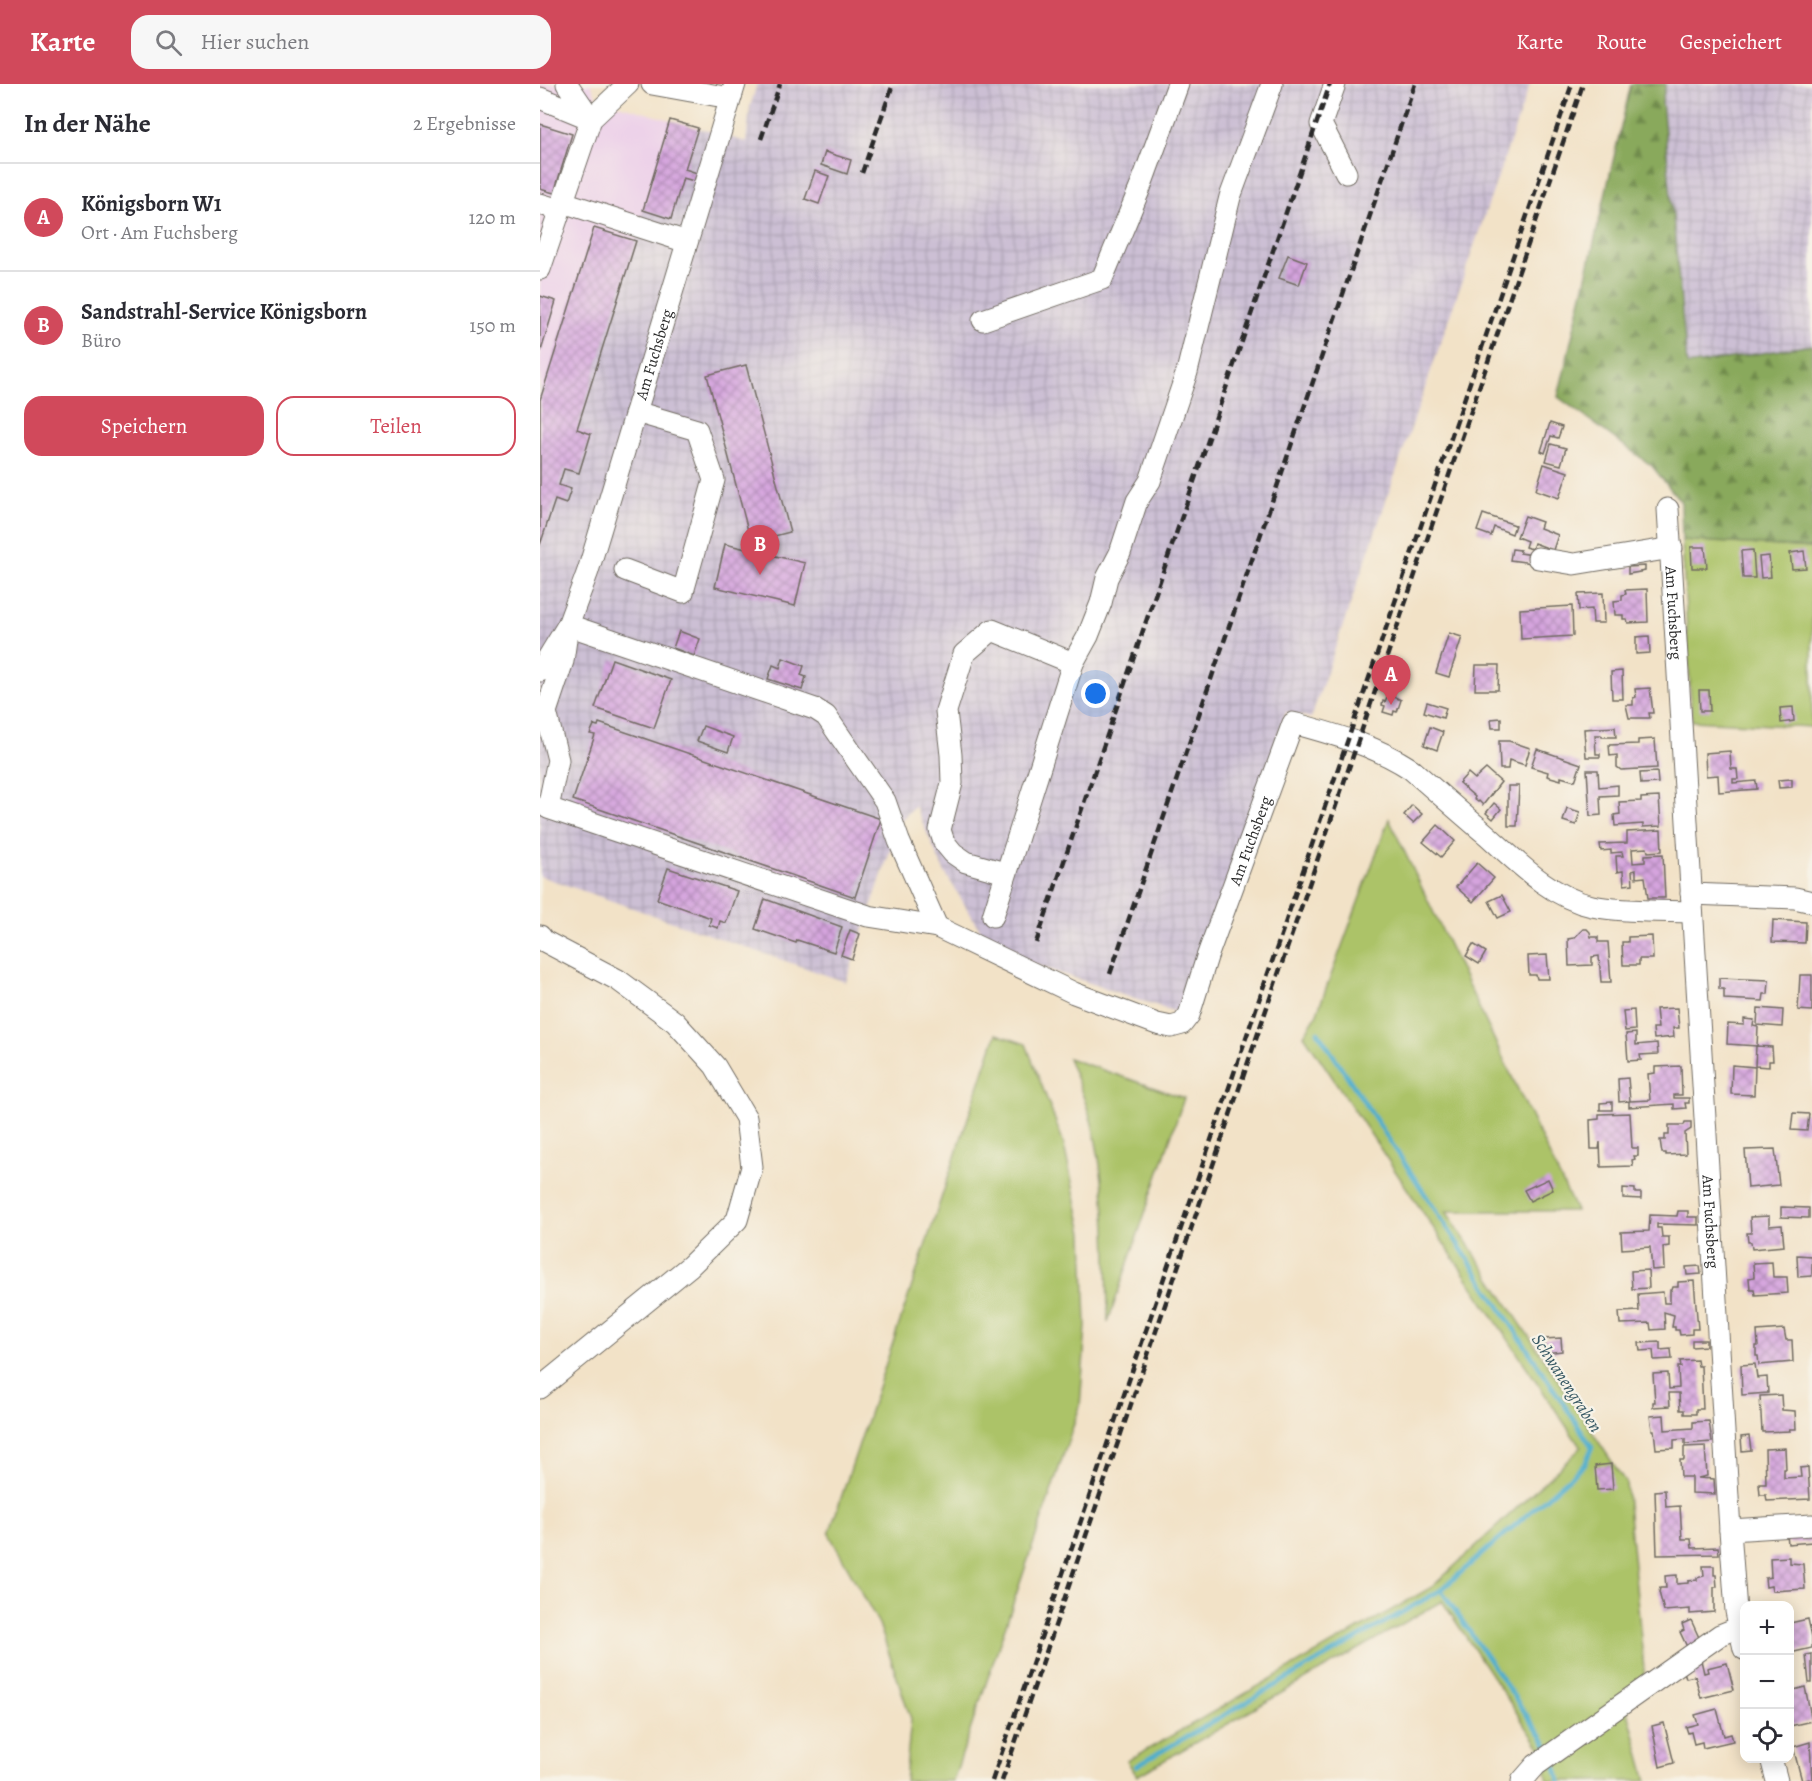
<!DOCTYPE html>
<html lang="de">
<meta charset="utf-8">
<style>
body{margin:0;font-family:Alegreya,serif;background:#f7f7f7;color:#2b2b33}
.controls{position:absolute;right:18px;bottom:18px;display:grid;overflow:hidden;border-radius:12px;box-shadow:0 3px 15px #0003}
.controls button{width:54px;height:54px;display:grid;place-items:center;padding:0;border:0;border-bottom:2px solid #e1e1e2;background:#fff;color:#2b2b33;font:30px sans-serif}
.you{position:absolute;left:556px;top:610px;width:21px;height:21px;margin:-15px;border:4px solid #fff;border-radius:50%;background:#1a73e8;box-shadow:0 0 0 9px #1a73e833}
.badge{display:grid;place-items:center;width:39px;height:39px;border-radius:50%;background:#d1495b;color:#fff;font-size:20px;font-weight:700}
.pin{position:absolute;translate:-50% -50px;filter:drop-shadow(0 2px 3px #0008)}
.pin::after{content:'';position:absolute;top:32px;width:21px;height:18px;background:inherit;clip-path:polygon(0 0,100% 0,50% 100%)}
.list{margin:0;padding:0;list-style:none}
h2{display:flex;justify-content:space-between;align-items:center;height:78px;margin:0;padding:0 24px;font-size:26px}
h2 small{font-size:20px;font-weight:400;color:#7c7c81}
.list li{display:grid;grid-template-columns:39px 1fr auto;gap:18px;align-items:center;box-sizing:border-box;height:108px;padding:0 24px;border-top:2px solid #e1e1e2}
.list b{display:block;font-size:22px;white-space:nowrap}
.list p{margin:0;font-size:20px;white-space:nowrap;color:#7c7c81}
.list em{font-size:20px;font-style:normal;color:#7c7c81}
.actions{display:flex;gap:12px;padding:18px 24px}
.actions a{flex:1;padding:14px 0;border:2px solid #d1495b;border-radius:18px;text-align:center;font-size:21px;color:#d1495b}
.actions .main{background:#d1495b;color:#fff}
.icon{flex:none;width:33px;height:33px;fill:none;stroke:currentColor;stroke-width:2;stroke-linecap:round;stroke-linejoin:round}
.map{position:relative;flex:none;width:1272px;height:1697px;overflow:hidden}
header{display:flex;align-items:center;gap:36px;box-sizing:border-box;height:84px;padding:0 30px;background:#d1495b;color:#fff}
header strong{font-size:28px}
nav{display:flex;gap:33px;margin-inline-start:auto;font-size:21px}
.search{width:420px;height:54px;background:#f7f7f7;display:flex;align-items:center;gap:15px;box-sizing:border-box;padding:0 21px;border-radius:18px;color:#7c7c81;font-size:22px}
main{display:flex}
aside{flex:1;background:#fff}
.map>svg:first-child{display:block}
</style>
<header>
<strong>Karte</strong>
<div class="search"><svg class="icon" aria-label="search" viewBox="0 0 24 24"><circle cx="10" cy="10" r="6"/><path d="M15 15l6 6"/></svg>Hier suchen</div>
<nav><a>Karte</a><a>Route</a><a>Gespeichert</a></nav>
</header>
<main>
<aside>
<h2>In der Nähe<small>2 Ergebnisse</small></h2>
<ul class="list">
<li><span class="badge">A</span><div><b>Königsborn W1</b><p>Ort · Am Fuchsberg</p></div><em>120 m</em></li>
<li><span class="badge">B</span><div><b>Sandstrahl-Service Königsborn</b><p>Büro</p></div><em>150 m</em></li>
</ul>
<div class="actions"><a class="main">Speichern</a><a>Teilen</a></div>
</aside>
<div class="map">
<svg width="1272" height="1697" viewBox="0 0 1272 1697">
<defs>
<pattern id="industrial-grid" width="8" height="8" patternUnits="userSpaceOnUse" patternTransform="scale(1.5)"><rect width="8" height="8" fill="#ccbfd4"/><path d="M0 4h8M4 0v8" fill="none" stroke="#afa4b6"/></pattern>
<pattern id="forest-firs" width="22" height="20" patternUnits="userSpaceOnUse" patternTransform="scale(1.5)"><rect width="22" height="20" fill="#89a95c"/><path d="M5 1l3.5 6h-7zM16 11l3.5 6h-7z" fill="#708a4c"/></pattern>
<pattern id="building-cross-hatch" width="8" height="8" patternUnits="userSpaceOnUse" patternTransform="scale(1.5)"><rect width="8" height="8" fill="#d5a4de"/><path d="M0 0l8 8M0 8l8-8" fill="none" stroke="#ad86b4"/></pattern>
</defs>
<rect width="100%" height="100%" fill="#f7f3e8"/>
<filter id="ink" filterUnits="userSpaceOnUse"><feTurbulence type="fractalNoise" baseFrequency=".0167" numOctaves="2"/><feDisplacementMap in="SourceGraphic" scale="12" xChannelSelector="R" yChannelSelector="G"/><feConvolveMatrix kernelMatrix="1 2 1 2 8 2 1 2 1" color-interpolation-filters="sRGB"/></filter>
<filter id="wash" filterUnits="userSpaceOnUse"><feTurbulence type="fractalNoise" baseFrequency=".008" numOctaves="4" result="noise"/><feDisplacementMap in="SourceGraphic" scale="24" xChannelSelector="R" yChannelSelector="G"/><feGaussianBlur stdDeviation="1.35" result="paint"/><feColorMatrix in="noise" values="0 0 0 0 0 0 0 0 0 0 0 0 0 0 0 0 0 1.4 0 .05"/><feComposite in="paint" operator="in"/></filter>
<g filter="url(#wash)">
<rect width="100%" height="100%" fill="#f2e2c7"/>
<path fill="#edd1e9" d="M0,0H51L57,15L130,36L103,126L96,157L54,144L4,304L0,303Z"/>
<g fill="url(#industrial-grid)">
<path d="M217,0H990L771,634L746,628L642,930L493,880L448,859L404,787L375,722L360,737L306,898L0,792V303L4,304L54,144L96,157L103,126L130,36L206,58L210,23Z"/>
<path d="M1126,0H1272V335L1147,281L1122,17Z"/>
</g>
<g fill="#acc367" stroke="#6c7749" stroke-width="1.5">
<path d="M1142,456L1272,464V643L1152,637Z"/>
<path d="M849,735L1036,1127H906L1086,1399L1105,1596L1087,1624L1107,1697H1008L1001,1665L902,1517L597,1692L587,1677L892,1503L1041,1364L764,951L776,932Z"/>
<path d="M456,950L486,960L523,1057L543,1149L546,1242L540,1322L413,1697H365L371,1635L339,1540L289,1450Z"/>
<path d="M528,974L644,1014L568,1238C567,1178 568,1117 556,1058C551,1029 539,1001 528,974Z"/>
</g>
<path fill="url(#forest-firs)" stroke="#5a6a44" stroke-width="1.5" d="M1091,0H1126L1122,17L1147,281L1272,261V464L1142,456L1141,418L1112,382L1018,313Z"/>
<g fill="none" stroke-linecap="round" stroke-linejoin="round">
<g stroke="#50aece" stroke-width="4.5">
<path d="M778,948L1052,1363L1045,1380L901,1506L1008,1662"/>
<path d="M1014,1677L1020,1697"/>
<path d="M596,1682L901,1506"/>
</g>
</g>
<g id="blocks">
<g fill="url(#building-cross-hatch)">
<path d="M130,36L158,44L145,85L157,89L154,97L143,94L131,135L103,126Z"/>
<path d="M0,40L32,50L14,109L0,105Z"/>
<path d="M285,68L311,76L307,90L281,81Z"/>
<path d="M275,87L289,92L279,120L265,115Z"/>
<path d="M54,144L96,157L37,345L51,350L39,389L24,385L19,401L31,405L26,420L15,416L0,461V316Z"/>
<path d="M748,171L767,178L759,201L739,194Z"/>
<path d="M0,212L16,217L1,267H0Z"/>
<path d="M206,281L250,448L211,458L167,291Z"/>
<path d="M1010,339L1022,343L1018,354L1011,352L1005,369L1001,367Z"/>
<path d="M1011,360L1026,364L1021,381L1006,377Z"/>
<path d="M1004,380L1028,388L1019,414L996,406Z"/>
<path d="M943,430L975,441L972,450L954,443L951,452L937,447Z"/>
<path d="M985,432L1002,438L1000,444L1018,451L1013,466L994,459L992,465L985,463L987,457L977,453Z"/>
<path d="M185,460L265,479L255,522L175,503Z"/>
<path d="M1151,463H1165L1167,484H1152Z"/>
<path d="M972,465L980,466V469L993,471L992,479L970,476Z"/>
<path d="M1213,466L1215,494H1203L1201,467Z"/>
<path d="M1264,467L1266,484L1252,485L1250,469Z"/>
<path d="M1229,472L1231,493L1221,494L1219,473Z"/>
<path d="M1105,482V487L1088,490V483Z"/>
<path d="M1107,505L1108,538L1088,539L1087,535H1083V531H1075L1074,517L1082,516V511L1086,510L1085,506Z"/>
<path d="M1063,509L1064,539H1053L1052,525L1039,526L1038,510Z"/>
<path d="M1032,522L1033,552L981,555L980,525Z"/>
<path d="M139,547L160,555L154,572L133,564Z"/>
<path d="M909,549L922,553L909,593L896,589Z"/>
<path d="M1109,552L1110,569L1096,570V553Z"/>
<path d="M243,574L264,582L261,591L266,593L262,606L228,595L233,581L240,584Z"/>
<path d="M72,575L131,596L114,644L55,624Z"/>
<path d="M936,581H959L958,606H935Z"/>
<path d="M1082,587L1083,615H1072L1071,588Z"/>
<path d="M1110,604L1113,629H1109L1110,634H1089L1086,621H1093V614L1096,613L1095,605Z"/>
<path d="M1159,606H1169L1170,627H1160Z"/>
<path d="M848,610L861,616L857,628L854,627L853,631L843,628L845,622L842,621L843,617L845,618Z"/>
<path d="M887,618L906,624L903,634L884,628Z"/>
<path d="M1253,623L1254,637L1241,639L1240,624Z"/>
<path d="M961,634V644H952L951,635Z"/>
<path d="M59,639L341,735L315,813L33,716L55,651L50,650L54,641L58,642Z"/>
<path d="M163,642L193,653L188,668L157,657Z"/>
<path d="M890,643L903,648L897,666L884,661Z"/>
<path d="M1075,643L1076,653H1062L1061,651H1055L1056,670H1060V673H1046L1044,645Z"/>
<path d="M1115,655L1117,684L1081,686L1077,683V671L1070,672L1069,661L1098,660V656Z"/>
<path d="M959,657H969L990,664L985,681L969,676L968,685H960Z"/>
<path d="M997,665L1041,680L1035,697L1021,693V696L1007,692L1008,688L991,683Z"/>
<path d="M1190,667L1191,685H1197L1198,695H1193V699L1216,697L1217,705L1179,708L1178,691L1166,692L1165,669Z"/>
<path d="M946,685L961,698L943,721L939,717L938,718L934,715L935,713L919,699L928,689L935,695Z"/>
<path d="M1047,686H1058L1059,703L1078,701V711L1060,712L1061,731L1050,732Z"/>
<path d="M1117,688L1118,699L1101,700L1100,689Z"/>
<path d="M1252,695V703L1239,704L1238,696Z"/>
<path d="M968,702H979L977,742H968Z"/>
<path d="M1119,713L1121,742L1103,743V740L1075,742L1074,731L1080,730L1079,718L1101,717V714Z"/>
<path d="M954,719L961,725L953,735L946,729Z"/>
<path d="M872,721L882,730L873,739L864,731Z"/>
<path d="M1027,724L1040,728L1036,741L1023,737Z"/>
<path d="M898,741L915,757L901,773L883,758Z"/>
<path d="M1121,746L1122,767L1108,768L1107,764L1092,765L1093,779L1105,778V771L1123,770L1125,814H1108L1105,793L1096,794V786L1092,787L1093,800L1084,801L1083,787L1077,788L1076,772H1083L1082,768L1071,769V766L1061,767L1060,760L1087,759V748Z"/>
<path d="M937,779L954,794L933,818L916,803Z"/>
<path d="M128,784L197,807L186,839L180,837L178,844L169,841L171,834L117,815Z"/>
<path d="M962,811L971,828L958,834L949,817Z"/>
<path d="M225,815L302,843L294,868L257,856L256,859L215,845Z"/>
<path d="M1233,836L1266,838L1265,859L1232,858Z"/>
<path d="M1043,845H1047L1050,848L1051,853H1058V858H1068L1071,898H1061L1059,872L1052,873V881L1029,882L1028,855L1034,854Z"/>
<path d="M310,846L320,850L312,875L301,871Z"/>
<path d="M1112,852L1113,875H1099V881H1083L1082,858H1088V853Z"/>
<path d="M933,860L946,868L939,880L926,872Z"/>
<path d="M1007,871L1009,895H997L996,891H989L988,872Z"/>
<path d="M1260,891H1272V927L1258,926Z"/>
<path d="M1179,894L1229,896L1228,910H1224L1223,917L1184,915V905H1179Z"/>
<path d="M1137,924L1139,944H1133L1134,953L1114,955L1113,944H1118L1116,925Z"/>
<path d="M1218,924L1243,926L1242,943L1217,941Z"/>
<path d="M1094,926L1095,946L1085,947L1083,927Z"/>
<path d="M1204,935L1214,936L1213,942L1218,943L1217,962L1187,960L1188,940L1204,941Z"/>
<path d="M1096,949V961L1117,959L1118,970L1100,971L1101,976L1088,977L1086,950Z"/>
<path d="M1216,962L1232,963L1233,977H1229V983L1215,982Z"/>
<path d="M1192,981L1215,983L1214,1011L1191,1010Z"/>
<path d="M1141,982L1142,1011H1134V1014H1149V1019H1145L1146,1024L1134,1025V1020L1089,1023V1017L1079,1018L1078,995L1088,994L1090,1017L1110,1016L1108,990L1115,989V983Z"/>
<path d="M1072,1018V1026H1060V1019Z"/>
<path d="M1090,1029L1092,1064H1098V1072H1094L1095,1075L1092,1076L1093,1082L1061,1083L1060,1058L1059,1065H1051L1050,1036L1059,1035V1030Z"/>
<path d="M1253,1029L1269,1030L1267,1047L1251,1046Z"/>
<path d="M1145,1038H1151V1045L1145,1049L1146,1070L1126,1071V1069H1122L1120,1056H1125V1051H1129V1041H1144Z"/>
<path d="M1235,1065L1239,1101L1208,1104L1205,1066Z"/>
<path d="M1008,1095L1013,1106L990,1117L984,1106Z"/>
<path d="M1083,1104L1095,1105V1109H1101V1115L1083,1114Z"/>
<path d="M1241,1123L1269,1124V1134L1241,1133Z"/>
<path d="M1138,1127H1148V1133H1158V1141L1117,1140V1144H1121L1122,1153H1129V1162L1123,1163L1124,1185L1112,1186L1110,1163L1082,1165L1081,1148L1109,1147L1110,1131L1137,1132Z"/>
<path d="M1229,1132V1142L1242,1141L1244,1162L1212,1165L1211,1158H1208L1207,1149H1211L1210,1133Z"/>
<path d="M1257,1171L1272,1172V1192L1258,1193Z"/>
<path d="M1232,1178L1233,1193H1247L1248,1209L1215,1211L1214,1205H1210L1209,1194L1214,1193L1213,1179Z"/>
<path d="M1160,1182L1161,1190L1147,1191L1146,1183Z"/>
<path d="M1108,1186L1109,1204L1092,1205L1091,1187Z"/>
<path d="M1154,1197L1158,1245H1152V1250L1140,1251L1139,1246H1135V1243H1132L1134,1231L1124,1228L1125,1245L1111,1246L1110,1239L1080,1240L1079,1228L1099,1227L1098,1210L1123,1208L1124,1219H1130V1206H1132L1133,1203H1138V1198Z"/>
<path d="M1244,1245L1246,1256H1252L1253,1278L1219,1281L1218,1272H1216V1262H1218L1217,1247Z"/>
<path d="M1021,1254L1022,1267L1005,1269L1004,1255Z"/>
<path d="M1152,1256H1166V1262L1152,1263Z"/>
<path d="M1120,1258V1266L1131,1265L1132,1275L1114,1276L1113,1266L1100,1267L1099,1259Z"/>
<path d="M1157,1276L1158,1282H1161L1163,1325H1156V1330H1144V1326H1140L1139,1309H1129L1130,1322L1113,1323V1318H1115L1113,1290L1128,1289L1129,1305L1139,1304L1138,1283H1141L1140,1277Z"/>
<path d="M1215,1280L1217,1294L1227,1293L1228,1309L1202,1311L1201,1281Z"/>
<path d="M1241,1311L1242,1326L1255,1327L1256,1345H1249L1250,1347L1222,1348L1220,1312Z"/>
<path d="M1124,1331L1125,1346L1153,1344V1338L1169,1337L1172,1358L1145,1360V1355L1134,1356V1364L1116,1365L1114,1346H1112L1110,1332Z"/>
<path d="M1209,1352L1211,1366L1202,1367L1201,1353Z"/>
<path d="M1165,1362L1167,1392L1158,1394L1174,1395L1175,1410L1152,1409V1393H1141L1140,1376H1144V1363Z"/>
<path d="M1245,1364L1246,1385H1244V1394L1261,1393L1260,1384L1268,1383L1270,1415L1227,1417L1226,1411H1220L1219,1400H1226L1225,1365Z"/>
<path d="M1071,1380L1073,1405L1057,1406L1055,1382Z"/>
<path d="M1125,1406L1126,1423L1140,1422L1142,1455H1151L1152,1464L1178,1463L1179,1470L1117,1471L1115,1407Z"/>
<path d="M1272,1447V1458L1248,1460L1247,1449Z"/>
<path d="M1249,1473V1479L1263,1480L1265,1505L1232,1507L1231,1502L1226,1503L1225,1494L1231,1493L1230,1474Z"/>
<path d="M1163,1482H1174V1491H1176L1177,1503H1174V1528L1150,1530V1525L1124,1527L1119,1508L1120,1504H1126L1125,1492L1137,1491V1500L1148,1499V1497L1157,1496V1494L1164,1492Z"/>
<path d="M1268,1535L1272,1553V1564L1250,1569V1539Z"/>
<path d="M1151,1536L1161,1558L1149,1567L1140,1548L1144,1546L1142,1540Z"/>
<path d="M1272,1570V1599H1269L1266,1571Z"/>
<path d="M1160,1572L1164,1589L1168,1588L1167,1584L1187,1579L1194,1606L1161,1614L1155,1592L1146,1594L1143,1584Z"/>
<path d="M1265,1603L1272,1637L1250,1642V1607Z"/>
<path d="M1177,1625L1184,1652L1191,1650L1193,1657L1163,1664L1162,1658L1154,1660L1151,1648L1148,1649L1146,1643L1158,1640L1155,1631Z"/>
<path d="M1124,1639L1134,1679L1120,1683L1112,1642Z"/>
<path d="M1270,1658L1272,1697L1269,1695L1262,1697L1253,1663Z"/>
</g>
</g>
</g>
<g filter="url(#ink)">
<use href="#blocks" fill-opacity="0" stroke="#716b62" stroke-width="1.5"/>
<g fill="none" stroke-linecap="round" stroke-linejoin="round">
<g stroke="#716b62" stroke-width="23">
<g id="minor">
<path d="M112,0L190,14"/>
<path d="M795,0L781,40L806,89"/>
<path d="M0,14L51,35L27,0"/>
<path d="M23,118L147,158"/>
<path d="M0,120L20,126"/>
<path d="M0,185L51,35L88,0"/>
<path d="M443,236L562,195L600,104L638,0"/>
<path id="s1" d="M1128,425L1190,1446L1196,1527L1204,1565"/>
<path d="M998,474L1034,480L1132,464"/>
<path d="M85,486L143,508L174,396L157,346L96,328"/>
<path id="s2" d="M28,541L23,577L6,628L18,676L8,724L328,832L397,843L534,909L617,940L631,943L642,940L649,931L667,873L753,639C796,651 834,661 871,685C896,707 921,729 947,751C977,778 1011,813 1052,822C1082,828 1121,827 1152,828"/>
<path d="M28,541L275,625L286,632L345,717L359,757L397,843"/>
<path id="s3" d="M0,587L28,541L48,487L195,0"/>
<path d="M465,789L426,778L413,769L404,758L400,746L412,699L411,671L406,627L424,570L452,546L533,579"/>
<path d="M1151,810L1255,814L1272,818"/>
<path d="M453,832L533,579L548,552L561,519L567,494L580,469L597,417L610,397L647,288L690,113L732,0"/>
<path d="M0,852L4,857L78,896L135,938L175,982L206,1034L212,1083L197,1136L150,1182L0,1304"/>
<path d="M1190,1446L1272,1441"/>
<path d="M1231,1674L1237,1697"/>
<path d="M982,1697L996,1681L1180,1551L1200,1543"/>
</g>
</g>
<use href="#minor" stroke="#fff" stroke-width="21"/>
<g stroke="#2b2b2b" stroke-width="4.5" stroke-dasharray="9 4.5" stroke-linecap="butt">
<path d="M221,55L240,0"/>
<path d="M322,89L353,0"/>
<path d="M496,859L790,0"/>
<path d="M570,890L875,0"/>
<path d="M452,1697L1032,0"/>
<path d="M462,1697L1043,0"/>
</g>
</g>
</g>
<g text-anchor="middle" stroke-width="4.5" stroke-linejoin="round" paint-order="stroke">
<g font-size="16" fill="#2b2b2b" stroke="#f7f3e8">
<text dy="6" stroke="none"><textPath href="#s3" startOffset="338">Am Fuchsberg</textPath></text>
<text dy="6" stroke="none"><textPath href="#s1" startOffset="104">Am Fuchsberg</textPath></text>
<text dy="6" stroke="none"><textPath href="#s2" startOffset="1059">Am Fuchsberg</textPath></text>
<text dy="6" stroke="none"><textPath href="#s1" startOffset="714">Am Fuchsberg</textPath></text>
</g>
<g font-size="18" font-style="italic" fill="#385964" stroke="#f7f3e8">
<text transform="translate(1027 1299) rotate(57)" y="6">Schwanengraben</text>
</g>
</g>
</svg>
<div class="controls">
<button>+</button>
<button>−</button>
<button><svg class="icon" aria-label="locate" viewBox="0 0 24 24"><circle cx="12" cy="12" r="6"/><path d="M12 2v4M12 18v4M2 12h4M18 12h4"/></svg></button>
</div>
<div class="you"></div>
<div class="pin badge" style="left:851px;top:621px">A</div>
<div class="pin badge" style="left:220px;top:491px">B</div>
</div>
</main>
